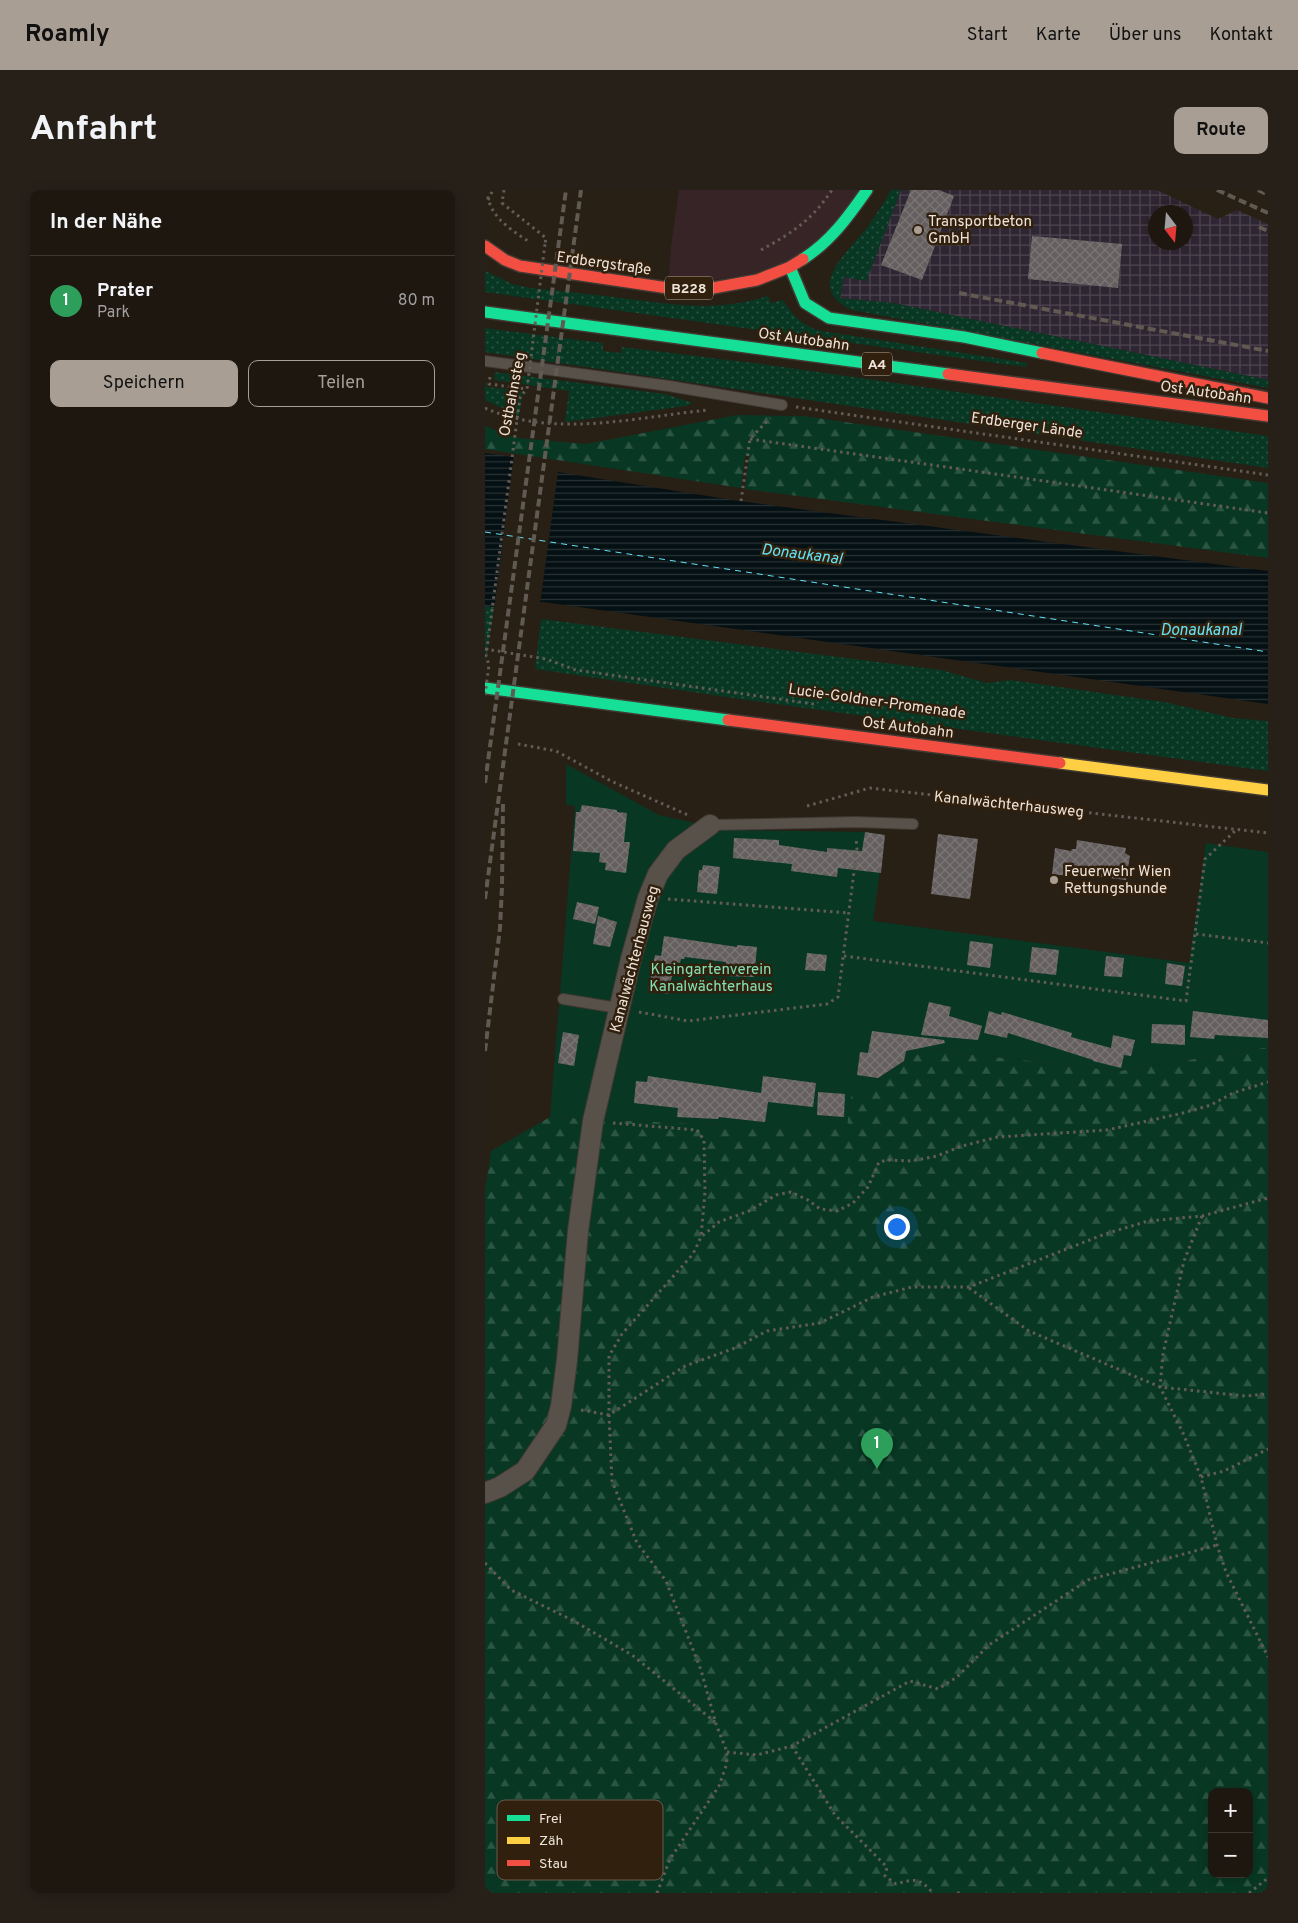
<!DOCTYPE html>
<html lang="de">
<meta charset="utf-8">
<style>
body{margin:0;font-family:Overpass,sans-serif;background:#262019;color:#f1f3f6}
.controls{position:absolute;right:15px;bottom:15px;display:grid;overflow:hidden;border-radius:10px;box-shadow:0 2px 12px #0003}
.controls button{width:45px;height:45px;display:grid;place-items:center;padding:0;border:0;border-bottom:1px solid #3c3630;background:#1e1710;color:#f1f3f6;font:25px sans-serif}
.compass{position:absolute;left:663px;top:15px;width:45px;height:45px;border-radius:50%;background:#1e1710;box-shadow:0 2px 12px #0003;rotate:164deg}
.you{position:absolute;left:411px;top:1036px;width:18px;height:18px;margin:-12px;border:4px solid #fff;border-radius:50%;background:#1a73e8;box-shadow:0 0 0 8px #1a73e833}
.badge{display:grid;place-items:center;width:32px;height:32px;border-radius:50%;background:#a99e94;color:#fff;font-size:16px;font-weight:700}
.pin{position:absolute;translate:-50% -41px;filter:drop-shadow(0 1px 2px #0008)}
.pin::after{content:'';position:absolute;top:26px;width:18px;height:15px;background:inherit;clip-path:polygon(0 0,100% 0,50% 100%)}
.list{margin:0;padding:0;list-style:none}
h2{display:flex;justify-content:space-between;align-items:center;height:65px;margin:0;padding:0 20px;font-size:21px}
h2 small{font-size:16px;font-weight:400;color:#a19f9f}
.list li{display:grid;grid-template-columns:32px 1fr auto;gap:15px;align-items:center;box-sizing:border-box;height:90px;padding:0 20px;border-top:1px solid #3c3630}
.list b{display:block;font-size:19px;white-space:nowrap}
.list p{margin:0;font-size:16px;white-space:nowrap;color:#a19f9f}
.list em{font-size:16px;font-style:normal;color:#a19f9f}
.actions{display:flex;gap:10px;padding:15px 20px}
.actions a{flex:1;padding:11px 0;border:1px solid #a99e94;border-radius:10px;text-align:center;font-size:18px;color:#a99e94}
.actions .main{background:#a99e94;color:#111}
.map{position:relative;flex:none;width:783px;height:1703px;overflow:hidden;border-radius:10px}
header{display:flex;align-items:center;gap:30px;box-sizing:border-box;height:70px;padding:0 25px;background:#a99e94;color:#111}
header strong{font-size:24px}
nav{display:flex;gap:28px;margin-inline-start:auto;font-size:18px}
.intro{display:flex;align-items:center;justify-content:space-between;box-sizing:border-box;height:120px;padding:0 30px}
h1{margin:0;font-size:35px}
.button{padding:12px 22px;border-radius:10px;background:#a99e94;color:#111;font-size:18px;font-weight:700}
main{display:flex;gap:30px;padding:0 30px}
aside{flex:1;background:#1e1710;border-radius:10px;box-shadow:0 2px 12px #0003}
.map>svg:first-child{display:block}
</style>
<header>
<strong>Roamly</strong>
<nav><a>Start</a><a>Karte</a><a>Über uns</a><a>Kontakt</a></nav>
</header>
<div class="intro"><h1>Anfahrt</h1><a class="button">Route</a></div>
<main>
<aside>
<h2>In der Nähe<small></small></h2>
<ul class="list">
<li><span class="badge" style="background:#2e9e5b">1</span><div><b>Prater</b><p>Park</p></div><em>80 m</em></li>
</ul>
<div class="actions"><a class="main">Speichern</a><a>Teilen</a></div>
</aside>
<div class="map">
<svg width="783" height="1703" viewBox="0 0 783 1703">
<defs>
<pattern id="industrial-grid" width="8" height="8" patternUnits="userSpaceOnUse" patternTransform="scale(1.25)"><rect width="8" height="8" fill="#2e2632"/><path d="M0 4h8M4 0v8" fill="none" stroke="#4d454f"/></pattern>
<pattern id="grass-dots" width="8" height="8" patternUnits="userSpaceOnUse" patternTransform="scale(1.25)"><rect width="8" height="8" fill="#083824"/><path d="M2 2h.1M6 6h.1" fill="none" stroke="#2c5543" stroke-width="1.8" stroke-linecap="round"/></pattern>
<pattern id="forest-firs" width="22" height="20" patternUnits="userSpaceOnUse" patternTransform="scale(1.25)"><rect width="22" height="20" fill="#083824"/><path d="M5 1l3.5 6h-7zM16 11l3.5 6h-7z" fill="#2c5543"/></pattern>
<pattern id="water-rules" width="6" height="5" patternUnits="userSpaceOnUse" patternTransform="scale(1.25)"><rect width="6" height="5" fill="#041013"/><path d="M0 2.5h6" fill="none" stroke="#293335"/></pattern>
<pattern id="building-cross-hatch" width="8" height="8" patternUnits="userSpaceOnUse" patternTransform="scale(1.25)"><rect width="8" height="8" fill="#655f60"/><path d="M0 0l8 8M0 8l8-8" fill="none" stroke="#7b7676"/></pattern>
</defs>
<rect width="100%" height="100%" fill="#281f15"/>
<path fill="#362426" d="M194,0H382L305,77L183,98L186,56Z"/>
<path fill="url(#industrial-grid)" fill-rule="evenodd" d="M416,0H672L733,29L752,20L783,34V190L408,113L355,108L359,87L381,91ZM671,22H701V52H671Z"/>
<g fill="url(#grass-dots)">
<path d="M406,0H416L381,91L359,87L355,108L408,113L783,190V198L367,120C319,98 361,64 381,39C390,27 398,14 406,0Z"/>
<path d="M0,81L27,94L45,98C76,101 106,104 136,108C191,115 229,122 283,106L286,113L298,110C308,126 318,136 336,141L542,173L541,177L0,102Z"/>
<path d="M0,138L118,153V161L136,163L137,157L277,174L783,246V278L0,162Z"/>
<path d="M10,182L180,204L208,213L201,216L80,232L84,201L9,190Z"/>
<path d="M0,193L2,197L38,201L34,226L0,210Z"/>
<path d="M0,416L9,417L1,471L0,470Z"/>
<path d="M56,429L456,480L502,493L525,490L679,512L748,528L783,531V581L262,510L50,479Z"/>
</g>
<g fill="url(#forest-firs)" fill-rule="evenodd">
<path d="M252,225L318,226L783,293V368L260,299L264,266H260L256,298L0,259V236L32,248L101,254Z"/>
<path d="M783,857V1703H0V1000L6,961L65,927L235,935H362L366,906L441,859L634,881ZM727,1602H764V1684H727Z"/>
</g>
<path fill="#083824" d="M81,574L174,625L241,640L380,642L400,645L388,731L704,773L721,653L783,662V857L634,881L441,859L366,906L362,935H235L65,927L90,616L81,615Z"/>
<path fill="url(#water-rules)" d="M0,263L29,267L73,282L254,311L783,381V514L58,412L9,417L0,416Z"/>
<path fill="#281f15" d="M29,264L74,279L73,282L55,415L9,420Z"/>
<g fill="none" stroke-linecap="round" stroke-linejoin="round">
<path stroke="#64e3f5" stroke-width="1" stroke-dasharray="6 5" stroke-linecap="butt" d="M0,342L783,462"/>
</g>
<g fill="url(#building-cross-hatch)">
<path d="M426,0H454L469,6L437,90L396,75Z"/>
<path d="M547,46L637,54L633,98L543,89Z"/>
<path d="M97,615L132,620V622L142,623L139,652H145L141,683L120,680L121,673L114,672L115,663L88,661L91,622H95Z"/>
<path d="M380,642L400,645L396,683L353,678L352,687L306,681L307,674L248,668L249,648L294,650V655L342,662V658L377,661Z"/>
<path d="M453,644L493,649L485,709L446,704Z"/>
<path d="M592,650L641,658L640,663L645,666L641,690L584,683L583,686L567,684L570,658L586,661L587,659H591Z"/>
<path d="M218,675L235,677L232,704L212,702L214,680H217Z"/>
<path d="M92,712L114,717L110,734L88,729Z"/>
<path d="M113,726L132,732L125,757L108,754Z"/>
<path d="M179,746L252,757V755L272,757L269,787L240,786L241,772L200,767L199,769H196L195,773L190,772L183,804L163,800L170,765L176,766Z"/>
<path d="M485,751L508,754L505,778L482,775Z"/>
<path d="M547,757L574,760L571,785L544,782Z"/>
<path d="M322,763L342,765L340,781L320,780Z"/>
<path d="M621,766L639,768L637,787L619,786Z"/>
<path d="M682,773L700,776L697,796L680,794Z"/>
<path d="M444,812L466,817L464,826L497,836L493,850L436,845Z"/>
<path d="M504,821L516,825L517,822L587,843L586,847L626,858L628,845L650,850L646,866L639,865L636,878L608,871V870L523,843L522,848L499,843Z"/>
<path d="M708,821L783,830V848L730,845L729,849L705,847Z"/>
<path d="M667,834L700,835V855L666,853Z"/>
<path d="M387,841L459,850L460,853L421,861L419,871L393,888L372,885L375,862L383,863Z"/>
<path d="M78,842L94,845L89,876L73,873Z"/>
<path d="M163,886L276,903L278,886L331,893L328,917L283,912L280,932L234,927L233,929L192,927L193,918L149,913L151,891L162,892Z"/>
<path d="M333,902L360,904L359,927L332,925Z"/>
</g>
<g fill="none" stroke-linecap="round" stroke-linejoin="round">
<g stroke="#413932" stroke-width="12">
<g id="lane">
<path d="M0,171L184,196L297,215"/>
<path d="M225,635L370,632L428,634"/>
<path d="M78,809L133,818"/>
</g>
</g>
<g stroke="#413932" stroke-width="22">
<path id="street" d="M0,1303L15,1297L40,1281L71,1235L76,1216L82,1170L93,1041L108,931L146,769L163,708L173,684L191,660L225,635"/>
</g>
<g stroke="#413932" stroke-width="14">
<g id="fast">
<path d="M318,69C346,51 363,27 382,0"/>
<path d="M305,77L320,113L344,128L479,147L557,163"/>
<path d="M0,122L463,184"/>
<path d="M0,498L243,530"/>
</g>
</g>
<g stroke="#413932" stroke-width="14">
<path id="slow" d="M575,573L783,600"/>
</g>
<g stroke="#413932" stroke-width="14">
<g id="jam">
<path d="M0,56L20,70L35,76L183,98H228L272,90L305,77L318,69"/>
<path d="M557,163L783,208"/>
<path d="M463,184L783,226"/>
<path d="M243,530L575,573"/>
</g>
</g>
<g stroke="#635c56" stroke-width="3" stroke-dasharray="2.5 4" stroke-linecap="butt">
<path d="M2,0C3,25 23,38 43,51"/>
<path d="M19,0L17,13L61,48L60,54"/>
<path d="M3,10L8,0"/>
<path d="M276,60C307,43 327,30 347,0"/>
<path d="M5,187L4,194L42,199"/>
<path d="M311,217L783,285"/>
<path d="M0,218C69,249 151,227 223,220"/>
<path d="M265,249L783,323"/>
<path d="M256,311L265,249L285,228"/>
<path d="M0,459L61,469L91,480L329,514"/>
<path d="M33,554L71,561L128,592L205,626"/>
<path d="M322,616L385,598L783,643"/>
<path d="M183,709L364,723"/>
<path d="M711,744L783,753"/>
<path d="M359,766L701,811L720,669L751,640"/>
<path d="M154,822L203,831L342,814L353,807L372,658L371,648"/>
<path d="M128,933L212,940L219,950L220,1002L216,1047"/>
<path d="M717,1026L699,1071L678,1164L675,1197L698,1243L716,1287L732,1355L741,1382L783,1467"/>
<path d="M484,1098L544,1141L675,1197L760,1206L783,1204"/>
<path d="M96,1220L124,1225L200,1176L250,1158L282,1141L335,1133L388,1107L427,1097H484L620,1044L663,1031L717,1026L783,1008"/>
<path d="M716,1287L739,1281L783,1259"/>
<path d="M0,1373L26,1400L89,1431L147,1465L230,1532"/>
<path d="M307,1556L350,1625L402,1677L400,1686L411,1694C429,1689 434,1687 448,1703"/>
<path d="M242,1562L272,1565L307,1556L425,1491L453,1499L472,1487L504,1455L603,1390L732,1355"/>
<path d="M172,1703L185,1669L234,1596L241,1576L242,1562L231,1534L216,1480L181,1391L152,1353L127,1291L124,1225V1166L137,1144L208,1064L216,1047L234,1032L264,1021L291,1005L306,1002L323,1010L335,1019L352,1021L368,1013L383,997L394,972L403,970L426,971L452,966L477,956L513,947L622,940L698,923L726,915L748,903L783,892"/>
<path d="M472,1703H476"/>
<path d="M764,1703L783,1688"/>
</g>
<use href="#lane" stroke="#58514a" stroke-width="10"/>
<use href="#street" stroke="#58514a" stroke-width="20"/>
<use href="#fast" stroke="#16e098" stroke-width="11"/>
<use href="#slow" stroke="#ffcf43" stroke-width="11"/>
<use href="#jam" stroke="#f24e42" stroke-width="11"/>
<g stroke="#605a52" stroke-width="4" stroke-dasharray="8 4" stroke-linecap="butt">
<path d="M732,0L783,23"/>
<path d="M773,0L783,5"/>
<path d="M774,37L783,41"/>
<path d="M474,103L783,161"/>
<path d="M0,593L81,0"/>
<path d="M0,709L96,0"/>
<path d="M0,861L15,738L17,697L18,612"/>
</g>
<path stroke="#635c56" stroke-width="3" stroke-dasharray="2.5 4" stroke-linecap="butt" d="M0,505L4,475L1,466L35,207L42,199L60,54"/>
</g>
<g fill="#a99e94" stroke="#30200d" stroke-width="2">
<circle cx="433" cy="40" r="5"/>
<circle cx="569" cy="690" r="5"/>
</g>
<g text-anchor="middle" stroke-width="5" stroke-linejoin="round" paint-order="stroke">
<g fill="#30200d" stroke="#b5a89b" stroke-width="1">
<rect x="180" y="86.5" width="48" height="23" rx="4"/>
<rect x="377" y="162.5" width="30" height="23" rx="4"/>
</g>
<g font-size="14" font-weight="bold" fill="#eee3d8">
<text x="204" y="103">B228</text>
<text x="392" y="179">A4</text>
</g>
<g font-size="15" fill="#eee3d8" stroke="#30200d" text-anchor="start">
<text x="443" y="36">Transportbeton<tspan x="443" dy="17">GmbH</tspan></text>
<text x="579" y="686">Feuerwehr Wien<tspan x="579" dy="17">Rettungshunde</tspan></text>
</g>
<g font-size="15" fill="#eee3d8" stroke="#30200d">
<text transform="translate(119 73) rotate(8)" y="5">Erdbergstraße</text>
<text transform="translate(319 149) rotate(8)" y="5">Ost Autobahn</text>
<text transform="translate(721 202) rotate(8)" y="5">Ost Autobahn</text>
<text transform="translate(27 204) rotate(-79)" y="5">Ostbahnsteg</text>
<text transform="translate(542 235) rotate(8)" y="5">Erdberger Lände</text>
<text transform="translate(392 511) rotate(8)" y="5">Lucie-Goldner-Promenade</text>
<text transform="translate(423 537) rotate(7)" y="5">Ost Autobahn</text>
<text transform="translate(524 614) rotate(6)" y="5">Kanalwächterhausweg</text>
<text transform="translate(149 769) rotate(-75)" y="5">Kanalwächterhausweg</text>
</g>
<g font-size="15" fill="#81e1b2" stroke="#30200d">
<text x="226" y="784">Kleingartenverein<tspan x="226" dy="17">Kanalwächterhaus</tspan></text>
</g>
<g font-size="16" font-style="italic" fill="#64e3f5" stroke="#30200d">
<text transform="translate(317 363) rotate(7)" y="6">Donaukanal</text>
<text x="716" y="445">Donaukanal</text>
</g>
</g>
<rect x="12" y="1610" width="166" height="80" rx="8" fill="#30200d" stroke="#695a4a" stroke-width="1"/>
<rect x="22" y="1625" width="23" height="6" fill="#16e098"/>
<rect x="22" y="1647" width="23" height="7" fill="#ffcf43"/>
<rect x="22" y="1670" width="23" height="6" fill="#f24e42"/>
<g font-size="14" fill="#eee3d8">
<text x="54" y="1633">Frei</text>
<text x="54" y="1655">Zäh</text>
<text x="54" y="1678">Stau</text>
</g>
</svg>
<div class="controls">
<button>+</button>
<button>−</button>
</div>
<svg class="compass" viewBox="-18 -18 36 36"><path d="M0-13l5 13h-10z" fill="#e53935"/><path d="M0 13l5-13h-10z" fill="#a19f9f"/></svg>
<div class="you"></div>
<div class="pin badge" style="left:392px;top:1279px;background:#2e9e5b">1</div>
</div>
</main>
